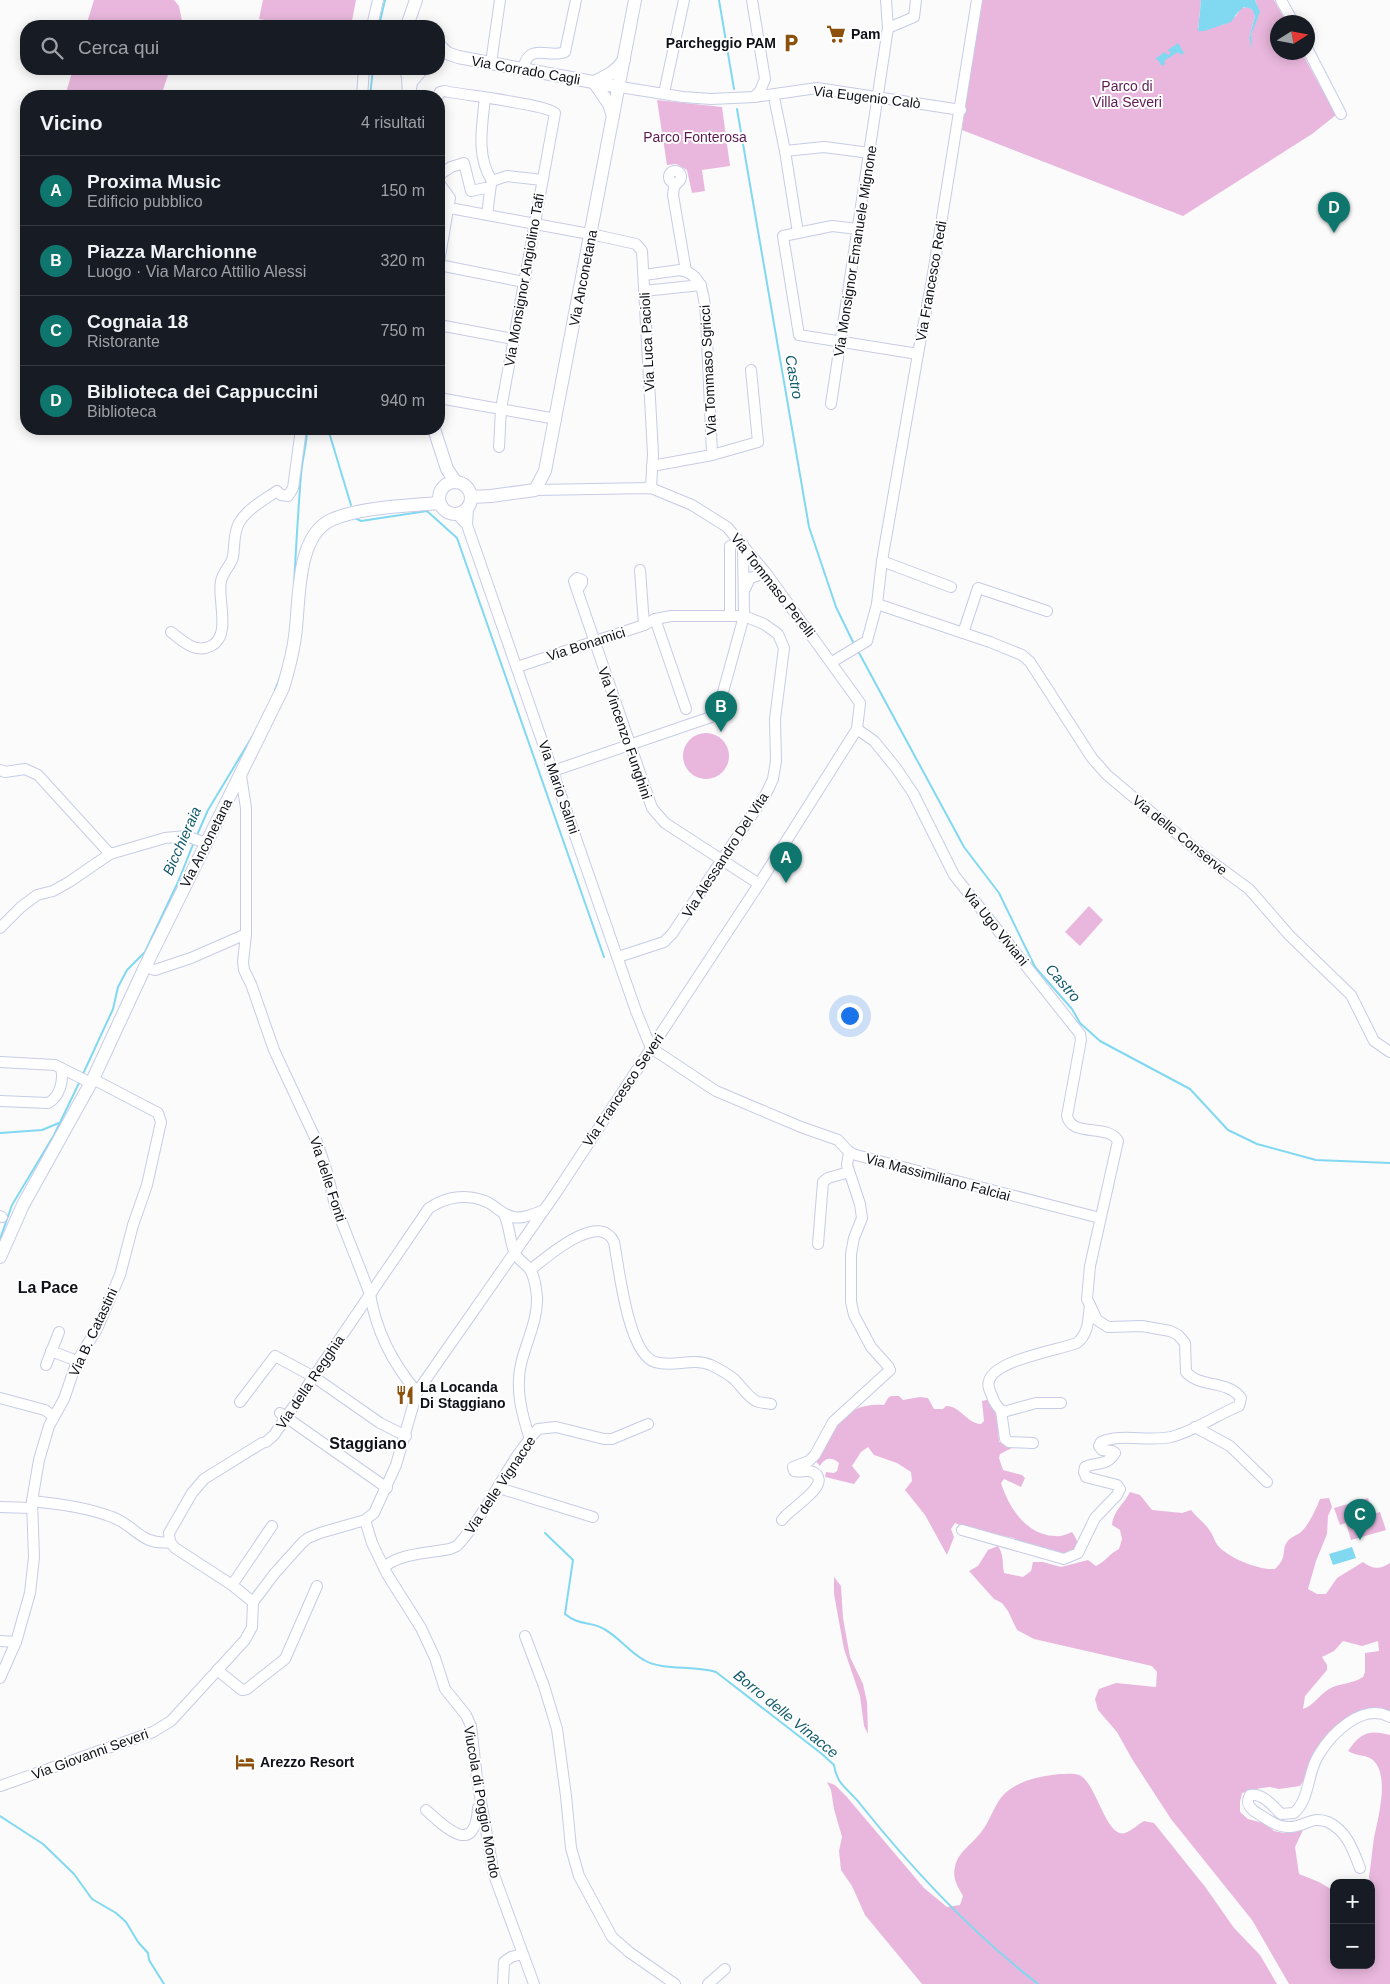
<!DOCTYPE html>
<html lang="it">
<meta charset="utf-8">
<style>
body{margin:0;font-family:Arial,sans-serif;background:#242831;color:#f1f3f6}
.controls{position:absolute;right:15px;bottom:15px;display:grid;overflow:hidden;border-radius:10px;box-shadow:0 2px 12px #0003}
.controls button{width:45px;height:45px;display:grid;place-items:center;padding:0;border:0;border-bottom:1px solid #363941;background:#171b24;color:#f1f3f6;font:25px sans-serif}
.compass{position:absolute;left:1270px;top:15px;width:45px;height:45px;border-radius:50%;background:#171b24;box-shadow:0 2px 12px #0003;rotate:79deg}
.you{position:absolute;left:849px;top:1015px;width:18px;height:18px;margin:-12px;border:4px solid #fff;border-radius:50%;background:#1a73e8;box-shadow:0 0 0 8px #1a73e833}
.badge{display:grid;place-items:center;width:32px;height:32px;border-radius:50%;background:#0f766e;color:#fff;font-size:16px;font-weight:700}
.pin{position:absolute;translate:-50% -41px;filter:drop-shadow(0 1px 2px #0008)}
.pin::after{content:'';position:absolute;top:26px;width:18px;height:15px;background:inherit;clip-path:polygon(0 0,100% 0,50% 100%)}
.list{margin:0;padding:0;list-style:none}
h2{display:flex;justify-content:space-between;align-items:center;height:65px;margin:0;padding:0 20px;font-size:21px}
h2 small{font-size:16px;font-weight:400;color:#9ea1a6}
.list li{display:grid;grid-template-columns:32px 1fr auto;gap:15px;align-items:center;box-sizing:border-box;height:70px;padding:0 20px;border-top:1px solid #363941}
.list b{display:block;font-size:19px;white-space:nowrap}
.list p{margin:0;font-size:16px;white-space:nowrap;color:#9ea1a6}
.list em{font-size:16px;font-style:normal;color:#9ea1a6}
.icon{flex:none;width:28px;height:28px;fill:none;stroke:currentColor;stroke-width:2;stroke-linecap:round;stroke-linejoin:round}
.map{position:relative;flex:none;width:1390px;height:1984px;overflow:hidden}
.search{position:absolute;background:#171b24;box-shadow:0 2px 12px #0003;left:20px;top:20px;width:425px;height:55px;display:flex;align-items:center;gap:12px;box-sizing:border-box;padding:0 18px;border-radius:20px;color:#9ea1a6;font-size:19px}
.panel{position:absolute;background:#171b24;box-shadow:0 2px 12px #0003;left:20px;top:90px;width:425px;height:345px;border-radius:20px}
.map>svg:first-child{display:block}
</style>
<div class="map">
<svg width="1390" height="1984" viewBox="0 0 1390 1984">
<rect width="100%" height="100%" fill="#fbfbfb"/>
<g fill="#e9b7dd" fill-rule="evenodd">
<path d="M94,0H174L179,6L183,26H86Z"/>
<path d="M263,0H356L351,26H298L259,19Z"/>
<path d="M981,0H1201L1198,31L1225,24L1236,16L1240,9C1248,5 1254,8 1255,16L1249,38L1252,48C1251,44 1250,40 1251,36C1252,24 1262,13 1255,0H1274L1286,22H1278V52L1302,53L1336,115L1312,134L1183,216L962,130Z"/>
<path d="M73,69H170L161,96H65Z"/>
<path d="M657,100L722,107L730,166L702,170L705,191L692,193L687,170L676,164L667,165Z"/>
<circle cx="706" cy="756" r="23"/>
<path d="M1089,906L1103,920L1080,946L1065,932Z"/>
<path d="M891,1396H899L903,1400L920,1397L928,1398L934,1409H943L946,1406C961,1406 966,1423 981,1424L984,1421L982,1401L991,1399L997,1415L999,1442L1014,1447L1000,1454L999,1458L1003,1470L1022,1475L1025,1478L1021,1487L1004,1479L1001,1483C1009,1508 1027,1536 1056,1536C1061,1537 1067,1534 1072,1532C1098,1570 1032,1547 1019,1543L1014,1538L974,1531L955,1523L951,1529L954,1537L947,1555L925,1515L905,1490L912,1481L911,1472L897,1463L874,1455L868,1447L861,1452L852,1466L860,1476L854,1484L825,1477L826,1472L834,1473L837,1471L839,1463C832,1456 824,1458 820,1466L813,1458C832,1429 844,1402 884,1405L888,1398Z"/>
<path d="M1130,1492L1140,1495L1152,1510L1182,1513L1191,1510C1197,1518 1205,1523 1210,1531C1214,1536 1214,1542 1220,1548C1232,1559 1258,1570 1275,1569C1288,1557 1281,1551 1287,1542C1291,1536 1299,1535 1303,1530C1310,1522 1316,1509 1320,1499L1329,1498L1332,1507L1328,1516L1327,1534L1316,1561L1308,1589L1317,1594H1326L1337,1578L1363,1562C1372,1569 1380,1570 1390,1563V1714L1340,1724L1332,1730L1325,1737L1310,1771L1300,1786L1279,1789L1270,1787L1261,1788L1242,1793L1240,1802V1812L1248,1819L1267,1824L1274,1831L1284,1833L1303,1830L1295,1847L1299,1874L1319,1882L1334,1891V1965H1371V1883H1370L1369,1877C1371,1864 1372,1851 1374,1838C1378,1818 1390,1776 1373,1760C1366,1754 1357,1757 1348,1751C1360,1733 1369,1729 1390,1735V1984H1289L1252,1920L1171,1819L1132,1759L1117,1732L1098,1710L1095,1699L1099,1689L1116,1683L1156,1687L1157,1672L1152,1666L1034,1639L1017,1630L1008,1611L1002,1603L994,1599L969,1571L978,1566L988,1550L998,1546C1004,1555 1002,1562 1004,1573L1023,1577L1031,1571L1033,1562H1043L1061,1567L1088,1560L1096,1566C1106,1561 1109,1554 1119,1549L1122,1539L1120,1530L1112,1525C1113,1511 1124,1504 1130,1492ZM1343,1641L1362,1646L1378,1641L1379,1651L1365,1653V1672L1363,1677C1353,1684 1339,1683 1329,1689C1319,1695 1313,1706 1303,1709L1305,1696L1327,1670V1665L1322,1657L1334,1651Z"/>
<path d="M1368,1498L1373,1514L1380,1512L1386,1530L1351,1540L1346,1523L1340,1525L1334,1508Z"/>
<path d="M834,1577L841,1586L843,1618L850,1657L863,1684L867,1702L868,1734L864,1726L860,1696L844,1649L834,1594Z"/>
<path d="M1060,1774C1065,1774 1074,1773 1079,1775C1096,1781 1106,1839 1125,1833C1131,1831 1139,1824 1144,1821L1154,1823L1206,1888L1234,1928L1260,1955L1277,1984H922L865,1915L852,1886L841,1870L839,1851L842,1837L834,1809L831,1790L827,1782L835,1785L846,1796L924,1888L947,1907L960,1905L963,1896C958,1887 952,1878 955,1867C958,1851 973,1844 982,1831C992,1818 995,1800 1009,1790C1024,1779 1042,1776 1060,1774Z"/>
</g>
<g fill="#81d8f1">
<path d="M1201,0H1255L1260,12L1251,35L1252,49L1249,38L1255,16L1252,9L1244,7L1238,12L1231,22L1204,31H1198Z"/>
<path d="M1178,43L1184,53L1181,55L1178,52L1164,61L1165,64L1162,66L1156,58L1165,52L1168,55L1171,53L1168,50Z"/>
<path d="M1352,1547L1356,1558L1333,1565L1329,1554Z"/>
</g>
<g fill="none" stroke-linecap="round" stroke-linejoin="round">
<g stroke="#81d8f1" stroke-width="2">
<path d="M719,0L734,89"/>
<path d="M379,26L385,0"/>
<path d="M370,96L373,69"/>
<path d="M737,109L809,527L836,607L853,642"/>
<path d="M328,429L351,505"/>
<path d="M355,518L361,521L427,511L457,538L604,957"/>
<path d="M294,585C296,548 298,512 301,475C302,459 307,445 307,429"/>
<path d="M858,651L964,847L999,893L1035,967L1072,1009L1080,1023L1100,1041L1190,1089L1228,1130L1257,1144L1316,1160L1390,1163"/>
<path d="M275,690L280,678"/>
<path d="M197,835L208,810L252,737"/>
<path d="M83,1074L113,1009L118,987L127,970L145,952L178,882L194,842"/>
<path d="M0,1133L42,1130L59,1123"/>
<path d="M0,1239L12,1205L54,1135L80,1081"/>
<path d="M545,1533L573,1560L565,1614C579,1626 591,1621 604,1629C619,1637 629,1652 644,1660C662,1671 694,1665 716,1672L822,1754L834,1765C837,1786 849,1789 861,1805C913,1870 972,1933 1038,1984"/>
<path d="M0,1816L43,1844L74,1874L92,1899L116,1913L126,1922L138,1942L148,1953L149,1960L164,1984"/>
</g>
<g stroke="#c7cce6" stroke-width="12">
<g id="minor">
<path d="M752,0L765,79L760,91L754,97"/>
<path d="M1281,0L1293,22"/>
<path d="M372,26L378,0"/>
<path d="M888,28L914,17L916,0"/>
<path d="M1308,50L1341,114"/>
<path d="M491,63L500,0"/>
<path d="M523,69C529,41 549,59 565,52L576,0"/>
<path d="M620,87L683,97L711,99L754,97L817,88L961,110"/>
<path d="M664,93L684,0"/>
<path d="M362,96L364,69"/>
<path d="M438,96L440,92L444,91C463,95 545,104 555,113L501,409L499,447"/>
<path d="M485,98C482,126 476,156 492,181L507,176L542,180"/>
<path d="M775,102L785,151L798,233"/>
<path d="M785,151L824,147L870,153"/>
<circle cx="675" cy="177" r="6"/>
<path d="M439,175L451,167L464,163L471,191L485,188L490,191"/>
<path d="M678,182L674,187L673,195L686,271"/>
<path d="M439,183L450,198L439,262"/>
<path d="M439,206L600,236L636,244L642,251L653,454L651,488"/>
<path d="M487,215L491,184"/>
<path d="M858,229L832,226L783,236L799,335L918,354"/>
<path d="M439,265L524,282"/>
<path d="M644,275L680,270C704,274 704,297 706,317L712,455"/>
<path d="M644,291L701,285"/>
<path d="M439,325L513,339"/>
<path d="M439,398L556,419"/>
<path d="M831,404L888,28L886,0"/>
<path d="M652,466L712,455L758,442L751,370"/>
<path d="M457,514L467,525L636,1011L651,1048"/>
<path d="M467,525L468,508"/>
<path d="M882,561L951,587"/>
<path d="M640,570L644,625"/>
<path d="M745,589L750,578L766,573"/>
<path d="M577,590L574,581L577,578L582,580V583L577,590L652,808L665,823L759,884"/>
<path d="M877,604L990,642L1022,655L1030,662L1092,758L1107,775L1200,853L1249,889L1289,935L1351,995L1374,1041L1390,1052"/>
<path d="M730,615V546"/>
<path d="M655,619L686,709"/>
<path d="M171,632C183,641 195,654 211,646C232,636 217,599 221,581C223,572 231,565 233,557C235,545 233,534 239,523C247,509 264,500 277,491L281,495L288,496L293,488L301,429"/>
<path d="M963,633L978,588L1047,611"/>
<path d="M832,662L867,641L877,604L882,561L918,354L933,274L977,0"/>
<path d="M517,667L644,625L655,619L671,616H744L764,624L778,634L784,648L775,719L776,761L773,779L766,794L672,934L664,942L618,957"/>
<path d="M857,729L874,741L896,768L913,793L954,875L1080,1034L1081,1040L1067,1116C1072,1138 1108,1123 1118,1141L1090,1266L1087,1299L1090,1305L1097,1320L1108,1327L1142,1326L1170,1331L1178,1335L1185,1343L1186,1372C1200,1388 1228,1380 1241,1398L1239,1406C1216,1415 1195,1431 1171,1437C1148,1442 1121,1433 1101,1442L1099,1446L1102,1450L1112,1451L1115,1453C1108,1466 1096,1462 1085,1467L1084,1472L1086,1477L1117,1485L1120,1489L1117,1495L1095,1518L1078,1553L1064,1559L962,1530"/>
<path d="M0,770L5,772L25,769L38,775L110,854"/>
<path d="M553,771L711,717L718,710L744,616L743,544"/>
<path d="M241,776L246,808V934L243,962L244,970L251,984L274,1050L317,1142L327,1172L335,1205L370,1294C376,1330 393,1364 417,1392"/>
<path d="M0,928L21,907L37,895L53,891L69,882L110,854L165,838L186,836L206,843"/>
<path d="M145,967L155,970L191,958L246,934"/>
<path d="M651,1048L716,1091L801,1127L838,1140L849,1152L856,1155L1100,1218"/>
<path d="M0,1062L55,1065L91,1083"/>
<path d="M0,1101L48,1103C60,1097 64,1080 61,1068"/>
<path d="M504,1214C510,1227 509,1238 514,1251C516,1258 524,1263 529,1268C535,1276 536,1288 537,1297C538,1320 526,1342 521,1364C515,1389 522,1415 530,1439"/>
<path d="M0,1216L2,1217"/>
<path d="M818,1244L823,1182L828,1178L849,1172"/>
<path d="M530,1270C546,1258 599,1210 614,1242C619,1268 628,1354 655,1362C674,1368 692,1357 711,1365C719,1369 728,1374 734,1379C741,1386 747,1396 756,1401C760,1403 767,1403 771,1404"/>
<path d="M51,1351L77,1361"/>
<path d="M46,1365L59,1332"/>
<path d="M0,1398L45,1410L53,1416"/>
<path d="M240,1402L275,1356L314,1377L380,1423L406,1436"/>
<path d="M1061,1403H1036L1003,1412C997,1407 994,1403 992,1396C990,1391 987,1386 989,1381C994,1360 1059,1350 1077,1343C1089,1333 1088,1320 1090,1305"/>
<path d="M1001,1411L1005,1439L1009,1442L1033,1443"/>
<path d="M280,1413L387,1488"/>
<path d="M1195,1427L1230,1446L1267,1482"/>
<path d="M499,1488L593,1517"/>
<path d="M32,1501C58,1504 86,1507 112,1517C135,1525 141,1546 170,1542"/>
<path d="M0,1507L31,1508"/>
<path d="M365,1520L372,1543L387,1574L421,1628L435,1658L445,1689L466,1715L471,1726L477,1779L494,1875L534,1984"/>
<path d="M782,1520C787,1510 835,1484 813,1472C806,1469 800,1473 794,1471L793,1467L809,1461L815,1455L833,1422L890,1370L888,1366L871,1347L854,1315L851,1302V1254L854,1238L862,1218L860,1204L847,1165L849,1152"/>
<path d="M384,1567C401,1553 429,1553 450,1549L457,1546C489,1511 506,1464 538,1429L556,1427L604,1439H612L648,1424"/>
<path d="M232,1585L272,1526"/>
<path d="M253,1602L232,1585L175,1548L170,1542L169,1533L192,1493L204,1479L262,1443L266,1442L274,1435L429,1208C447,1196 469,1193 489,1203C498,1208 503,1215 513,1217C523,1219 534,1214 544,1210"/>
<path d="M525,1636L544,1686L557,1729L566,1796L571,1848L579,1876L612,1937L629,1952L675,1984"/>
<path d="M0,1641L16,1642"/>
<path d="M217,1670L242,1690L247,1689L285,1659L317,1586"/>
<path d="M0,1678L16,1642L30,1593L34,1557L32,1501L39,1460L49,1426L64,1399L77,1361L97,1329L120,1275L133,1225L147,1185L161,1122L158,1113L93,1079"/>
<path d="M0,1786L153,1732L171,1721L245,1640L252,1627L253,1602L275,1573L302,1543L308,1538L320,1533L365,1520L374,1513L396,1465L417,1392L556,1193L759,884L857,729L860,703L766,573L727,527L692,505L651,488L535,490"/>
<path d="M426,1810C446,1828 475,1857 478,1808"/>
<path d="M1360,1868C1353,1850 1347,1831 1328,1822C1311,1815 1304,1828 1288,1827C1276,1827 1264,1817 1254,1811C1248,1806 1246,1802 1250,1795C1263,1793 1273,1806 1281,1814L1294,1813C1310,1799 1307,1774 1318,1756C1331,1734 1362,1702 1390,1717"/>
<path d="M503,1983L504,1962L511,1957L522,1954"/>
<path d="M708,1984L725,1969"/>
</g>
</g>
<g stroke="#c7cce6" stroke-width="14">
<g id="major">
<path d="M407,26L416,0"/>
<path d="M439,45L447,53L458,57L620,87"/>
<path d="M405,69L408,76L409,96"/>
<path d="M594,82L609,104L613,116"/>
<path d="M594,82C607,76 616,72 624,60"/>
<path d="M410,89L411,82L422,69"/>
<path d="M434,429L447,469L455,481"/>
<circle cx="455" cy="498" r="16"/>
<path d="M471,497L491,496L535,490L545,471L635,0"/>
<path d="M0,1257L23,1205L93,1079L145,967L283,688C288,671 293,654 295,636C300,603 295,537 331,520C360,507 407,506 439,503"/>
</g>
</g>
<use href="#minor" stroke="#fff" stroke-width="10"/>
<use href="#major" stroke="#fff" stroke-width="12"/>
</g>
<defs>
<g id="supermarket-bare" transform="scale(1.5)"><path d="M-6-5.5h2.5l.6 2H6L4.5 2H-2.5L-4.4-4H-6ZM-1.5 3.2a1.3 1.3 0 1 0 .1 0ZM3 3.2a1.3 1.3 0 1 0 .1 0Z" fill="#8c520d" stroke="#fff" stroke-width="2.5" paint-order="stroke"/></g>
<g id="parking-bare" transform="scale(1.5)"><path d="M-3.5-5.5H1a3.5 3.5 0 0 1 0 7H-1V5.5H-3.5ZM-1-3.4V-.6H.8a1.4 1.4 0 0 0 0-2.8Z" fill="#8c520d" stroke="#fff" stroke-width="2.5" paint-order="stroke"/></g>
<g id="restaurant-bare" transform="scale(1.5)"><path d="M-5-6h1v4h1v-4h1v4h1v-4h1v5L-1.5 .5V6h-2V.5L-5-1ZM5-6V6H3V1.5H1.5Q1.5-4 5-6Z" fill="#8c520d" stroke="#fff" stroke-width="2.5" paint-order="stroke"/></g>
<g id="hotel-bare" transform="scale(1.5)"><path d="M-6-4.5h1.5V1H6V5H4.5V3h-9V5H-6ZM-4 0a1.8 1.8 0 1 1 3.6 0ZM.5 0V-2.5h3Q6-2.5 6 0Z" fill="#8c520d" stroke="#fff" stroke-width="2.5" paint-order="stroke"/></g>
</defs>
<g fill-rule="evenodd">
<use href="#supermarket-bare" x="836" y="34"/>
<use href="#parking-bare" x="791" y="43"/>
<use href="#restaurant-bare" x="405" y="1395"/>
<use href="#hotel-bare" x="245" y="1762"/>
</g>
<g text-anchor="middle" stroke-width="4" stroke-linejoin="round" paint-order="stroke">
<g font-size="14" font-weight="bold" fill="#0f1119" stroke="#fff" text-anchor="start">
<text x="851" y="39">Pam</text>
<text x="776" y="48" text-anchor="end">Parcheggio PAM</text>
<text x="420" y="1392">La Locanda<tspan x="420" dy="16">Di Staggiano</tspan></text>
<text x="260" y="1767">Arezzo Resort</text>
</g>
<g font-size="14" fill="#0f1119" stroke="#fff">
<text transform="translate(526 70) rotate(10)" y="5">Via Corrado Cagli</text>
<text transform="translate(867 97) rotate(7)" y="5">Via Eugenio Calò</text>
<text transform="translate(855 251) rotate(-81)" y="5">Via Monsignor Emanuele Mignone</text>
<text transform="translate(583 278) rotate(-79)" y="5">Via Anconetana</text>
<text transform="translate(524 280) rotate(-80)" y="5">Via Monsignor Angiolino Tafi</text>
<text transform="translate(931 281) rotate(-80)" y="5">Via Francesco Redi</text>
<text transform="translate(647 342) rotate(-93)" y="5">Via Luca Pacioli</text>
<text transform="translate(708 370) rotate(-93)" y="5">Via Tommaso Sgricci</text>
<text transform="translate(773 585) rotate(52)" y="5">Via Tommaso Perelli</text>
<text transform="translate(586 644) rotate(-18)" y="5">Via Bonamici</text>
<text transform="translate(625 733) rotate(71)" y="5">Via Vincenzo Funghini</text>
<text transform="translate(559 787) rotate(71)" y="5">Via Mario Salmi</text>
<text transform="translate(1180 835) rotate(39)" y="5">Via delle Conserve</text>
<text transform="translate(206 843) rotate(-63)" y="5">Via Anconetana</text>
<text transform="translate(725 855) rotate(-57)" y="5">Via Alessandro Del Vita</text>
<text transform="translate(996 927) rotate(51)" y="5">Via Ugo Viviani</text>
<text transform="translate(623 1090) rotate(-56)" y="5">Via Francesco Severi</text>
<text transform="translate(938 1177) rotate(15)" y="5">Via Massimiliano Falciai</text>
<text transform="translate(328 1179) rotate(72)" y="5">Via delle Fonti</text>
<text transform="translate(93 1332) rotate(-65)" y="5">Via B. Catastini</text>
<text transform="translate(310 1382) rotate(-56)" y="5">Via della Regghia</text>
<text transform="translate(500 1485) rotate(-56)" y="5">Via delle Vignacce</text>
<text transform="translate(90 1754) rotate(-20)" y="5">Via Giovanni Severi</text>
<text transform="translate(482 1802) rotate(80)" y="5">Viucola di Poggio Mondo</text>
</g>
<g font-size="14" fill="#5d1952" stroke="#fff">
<text x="1127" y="91">Parco di<tspan x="1127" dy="16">Villa Severi</tspan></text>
<text x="695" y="142">Parco Fonterosa</text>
</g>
<g font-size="15" font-style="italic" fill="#135c6d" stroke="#fff">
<text transform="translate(794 377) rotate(80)" y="5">Castro</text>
<text transform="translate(182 841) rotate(-66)" y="5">Bicchieraia</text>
<text transform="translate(1063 983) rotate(49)" y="5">Castro</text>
<text transform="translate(786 1714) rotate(39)" y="5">Borro delle Vinacce</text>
</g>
<g font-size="16" font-weight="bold" fill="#0f1119" stroke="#fff">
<text x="48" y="1293">La Pace</text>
<text x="368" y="1449">Staggiano</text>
</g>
</g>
</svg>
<div class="controls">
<button>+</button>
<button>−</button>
</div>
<svg class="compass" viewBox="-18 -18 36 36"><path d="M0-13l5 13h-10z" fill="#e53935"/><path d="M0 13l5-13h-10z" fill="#9ea1a6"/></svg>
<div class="you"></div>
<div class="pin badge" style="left:786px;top:883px">A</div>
<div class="pin badge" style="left:721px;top:732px">B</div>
<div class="pin badge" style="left:1360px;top:1540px">C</div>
<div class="pin badge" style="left:1334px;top:233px">D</div>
<div class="search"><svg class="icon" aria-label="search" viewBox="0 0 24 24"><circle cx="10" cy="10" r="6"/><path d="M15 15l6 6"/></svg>Cerca qui</div>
<section class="panel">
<h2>Vicino<small>4 risultati</small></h2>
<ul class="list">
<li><span class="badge">A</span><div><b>Proxima Music</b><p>Edificio pubblico</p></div><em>150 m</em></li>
<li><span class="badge">B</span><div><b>Piazza Marchionne</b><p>Luogo · Via Marco Attilio Alessi</p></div><em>320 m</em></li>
<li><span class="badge">C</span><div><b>Cognaia 18</b><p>Ristorante</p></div><em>750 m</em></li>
<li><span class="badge">D</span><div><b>Biblioteca dei Cappuccini</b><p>Biblioteca</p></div><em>940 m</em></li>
</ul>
</section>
</div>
